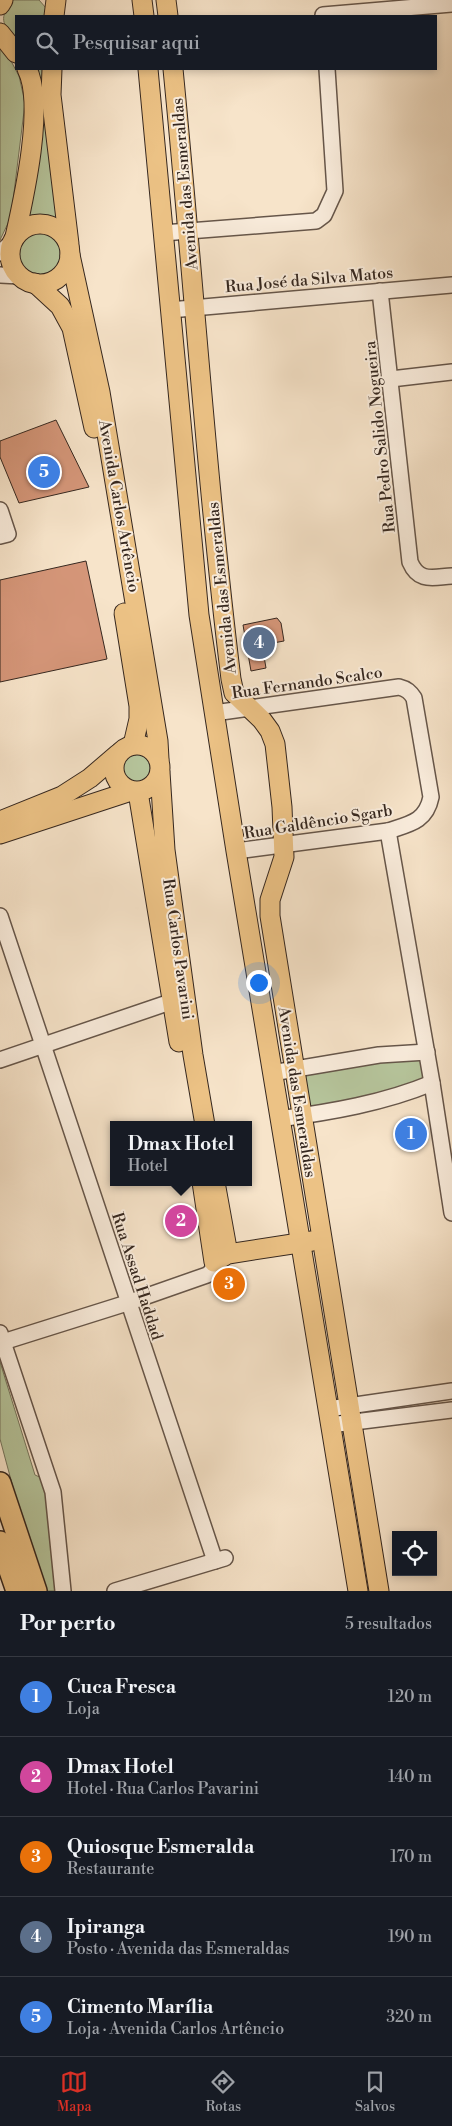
<!DOCTYPE html>
<html lang="pt">
<meta charset="utf-8">
<style>
body{margin:0;font-family:"Libre Bodoni",serif;background:#20242c;color:#f1f3f6}
.controls{position:absolute;right:15px;bottom:15px;display:grid;overflow:hidden;border-radius:0px;box-shadow:0 2px 8px #0003}
.controls button{width:45px;height:45px;display:grid;place-items:center;padding:0;border:0;border-bottom:1px solid #363941;background:#171b24;color:#f1f3f6;font:25px sans-serif}
.you{position:absolute;left:258px;top:982px;width:18px;height:18px;margin:-12px;border:4px solid #fff;border-radius:50%;background:#1a73e8;box-shadow:0 0 0 8px #1a73e833}
.badge{display:grid;place-items:center;width:32px;height:32px;border-radius:50%;background:#d93025;color:#fff;font-size:16px;font-weight:700}
.pin{position:absolute;translate:-50% -50%;border:2px solid #fff;box-shadow:0 1px 5px #0006}
.popup{position:absolute;left:110px;top:1121px;width:142px;height:65px;box-sizing:border-box;display:grid;place-content:center;border-radius:0px;background:#171b24;filter:drop-shadow(0 1px 4px #0005);font-size:16px;white-space:nowrap;color:#9ea1a6}
.popup b{font-size:19px;color:#f1f3f6}
.popup::after{content:'';position:absolute;left:50%;top:100%;margin-left:-10px;border:10px solid transparent;border-top-color:#171b24}
.list{margin:0;padding:0;list-style:none}
h2{display:flex;justify-content:space-between;align-items:center;height:65px;margin:0;padding:0 20px;font-size:21px}
h2 small{font-size:16px;font-weight:400;color:#9ea1a6}
.list li{display:grid;grid-template-columns:32px 1fr auto;gap:15px;align-items:center;box-sizing:border-box;height:80px;padding:0 20px;border-top:1px solid #363941}
.list b{display:block;font-size:19px;white-space:nowrap}
.list p{margin:0;font-size:16px;white-space:nowrap;color:#9ea1a6}
.list em{font-size:16px;font-style:normal;color:#9ea1a6}
.icon{flex:none;width:28px;height:28px;fill:none;stroke:currentColor;stroke-width:2;stroke-linecap:round;stroke-linejoin:round}
.map{position:relative;flex:none;width:452px;height:1591px;overflow:hidden}
.search{position:absolute;background:#171b24;box-shadow:0 2px 8px #0003;left:15px;right:15px;top:15px;height:55px;display:flex;align-items:center;gap:12px;box-sizing:border-box;padding:0 18px;border-radius:0px;color:#9ea1a6;font-size:19px}
.sheet{height:465px;background:#171b24}
nav{display:flex;justify-content:space-around;align-items:center;box-sizing:border-box;height:70px;border-top:1px solid #363941;background:#171b24;font-size:14px;color:#9ea1a6}
nav a{display:grid;justify-items:center;gap:2px}
nav .on{color:#d93025}
.map>svg:first-child{display:block}
</style>
<div class="map">
<svg width="452" height="1591" viewBox="0 0 452 1591">
<rect width="100%" height="100%" fill="#f7e4ca"/>
<filter id="stains"><feTurbulence type="fractalNoise" baseFrequency=".004" numOctaves="4"/><feColorMatrix values="0 0 0 0 .2 0 0 0 0 .09 0 0 0 0 .02 0 0 0 .5 -.17"/></filter>
<radialGradient id="worn" r=".72"><stop offset=".6" stop-color="#630" stop-opacity="0"/><stop offset="1" stop-color="#630" stop-opacity=".3"/></radialGradient>
<g fill="#b6c59c" stroke="#76765e">
<path d="M11,0H39L46,8L48,16H16V39C1,23 0,19 11,0Z"/>
<path d="M0,48L11,61L19,76L25,103L11,217L0,240Z"/>
<path d="M34,69H45L59,225C48,218 40,217 27,219Z"/>
<circle cx="40" cy="254" r="21"/>
<circle cx="136" cy="768" r="14"/>
<path d="M427,1052L432,1083L301,1116L294,1069Z"/>
<path d="M0,1362L35,1475L42,1478L47,1498L56,1591H45L22,1521L0,1439Z"/>
</g>
<g fill="#d59679" stroke="#35271f">
<path d="M56,420L89,487L19,503L0,457V441Z"/>
<path d="M86,561L107,659L0,682V580Z"/>
<path d="M277,618L281,623L284,641L262,645L266,668L251,671L243,625Z"/>
</g>
<g fill="none" stroke-linecap="round" stroke-linejoin="round">
<g stroke="#66564a" stroke-width="18">
<g id="minor">
<path d="M323,15L452,4"/>
<path d="M163,233L316,221L324,215L335,191L327,69"/>
<path d="M0,253L14,240"/>
<path d="M0,275L20,276"/>
<path d="M380,291L410,562C419,583 433,577 452,576"/>
<path d="M170,310L452,285"/>
<path d="M391,379L452,372"/>
<path d="M0,510L8,534L0,536"/>
<path d="M214,713L399,687C407,689 410,692 414,698L431,797C426,822 409,824 388,831L236,851"/>
<path d="M388,831L432,1083L452,1213"/>
<path d="M0,916L215,1561"/>
<path d="M0,1060L182,998"/>
<path d="M272,1073L379,1055L427,1052"/>
<path d="M279,1119C331,1112 384,1103 432,1083"/>
<path d="M0,1333L53,1492L63,1591"/>
<path d="M3,1342L127,1303L207,1275L212,1271L214,1262"/>
<path d="M328,1409L452,1391"/>
<path d="M330,1425L452,1410"/>
<path d="M115,1591L225,1558"/>
</g>
</g>
<g stroke="#35271f" stroke-width="21">
<g id="major">
<path d="M142,0L144,16"/>
<path d="M166,0L168,16"/>
<path d="M0,5L3,0"/>
<path d="M54,16L56,0"/>
<path d="M0,33L16,53"/>
<path d="M52,69L51,95L69,244"/>
<path d="M148,69L199,615L236,851L358,1591"/>
<path d="M173,69C193,272 206,476 231,679L234,693L262,720L270,731L275,744L282,807L284,857L270,900V916L379,1591"/>
<circle cx="40" cy="254" r="30"/>
<path d="M15,237C24,197 45,104 27,69"/>
<path d="M70,255L100,392L158,741L159,759"/>
<path d="M35,283L60,306L72,328L94,428"/>
<path d="M124,613L139,706V719L133,745"/>
<circle cx="137" cy="768" r="23"/>
<path d="M160,772L165,850L193,1055L205,1125"/>
<path d="M138,792L179,1042"/>
<path d="M0,821L62,796L90,778L118,754"/>
<path d="M0,834L131,791"/>
<path d="M202,1182L214,1262L228,1254L312,1241"/>
<path d="M215,1182L228,1254"/>
</g>
</g>
<g stroke="#35271f" stroke-width="24">
<g id="highway">
<path d="M0,1483L36,1591"/>
<path d="M0,1542L17,1591"/>
</g>
</g>
<use href="#minor" stroke="#faeddd" stroke-width="15"/>
<use href="#major" stroke="#ecc285" stroke-width="19"/>
<use href="#highway" stroke="#ecc285" stroke-width="21"/>
</g>
<g text-anchor="middle" stroke-width="4" stroke-linejoin="round" paint-order="stroke">
<g font-size="16" fill="#35271f" stroke="#faeddd">
<text transform="translate(184 184) rotate(-95)" y="6">Avenida das Esmeraldas</text>
<text transform="translate(309 279) rotate(-5)" y="6">Rua José da Silva Matos</text>
<text transform="translate(379 437) rotate(-96)" y="6">Rua Pedro Salido Nogueira</text>
<text transform="translate(120 506) rotate(80)" y="6">Avenida Carlos Artêncio</text>
<text transform="translate(221 588) rotate(-96)" y="6">Avenida das Esmeraldas</text>
<text transform="translate(307 682) rotate(-8)" y="6">Rua Fernando Scalco</text>
<text transform="translate(318 821) rotate(-9)" y="6">Rua Galdêncio Sgarb</text>
<text transform="translate(179 949) rotate(82)" y="6">Rua Carlos Pavarini</text>
<text transform="translate(298 1092) rotate(81)" y="6">Avenida das Esmeraldas</text>
<text transform="translate(138 1276) rotate(72)" y="6">Rua Assad Haddad</text>
</g>
</g>
<rect width="100%" height="100%" filter="url(#stains)"/>
<rect width="100%" height="100%" fill="url(#worn)"/>
</svg>
<div class="controls">
<button><svg class="icon" aria-label="locate" viewBox="0 0 24 24"><circle cx="12" cy="12" r="6"/><path d="M12 2v4M12 18v4M2 12h4M18 12h4"/></svg></button>
</div>
<div class="you"></div>
<div class="pin badge" style="left:411px;top:1134px;background:#3f7fe0">1</div>
<div class="pin badge" style="left:181px;top:1221px;background:#d1479c">2</div>
<div class="popup"><b>Dmax Hotel</b>Hotel</div>
<div class="pin badge" style="left:229px;top:1284px;background:#e8710a">3</div>
<div class="pin badge" style="left:259px;top:643px;background:#5c6f8a">4</div>
<div class="pin badge" style="left:44px;top:472px;background:#3f7fe0">5</div>
<div class="search"><svg class="icon" aria-label="search" viewBox="0 0 24 24"><circle cx="10" cy="10" r="6"/><path d="M15 15l6 6"/></svg>Pesquisar aqui</div>
</div>
<section class="sheet">
<h2>Por perto<small>5 resultados</small></h2>
<ul class="list">
<li><span class="badge" style="background:#3f7fe0">1</span><div><b>Cuca Fresca</b><p>Loja</p></div><em>120 m</em></li>
<li><span class="badge" style="background:#d1479c">2</span><div><b>Dmax Hotel</b><p>Hotel · Rua Carlos Pavarini</p></div><em>140 m</em></li>
<li><span class="badge" style="background:#e8710a">3</span><div><b>Quiosque Esmeralda</b><p>Restaurante</p></div><em>170 m</em></li>
<li><span class="badge" style="background:#5c6f8a">4</span><div><b>Ipiranga</b><p>Posto · Avenida das Esmeraldas</p></div><em>190 m</em></li>
<li><span class="badge" style="background:#3f7fe0">5</span><div><b>Cimento Marília</b><p>Loja · Avenida Carlos Artêncio</p></div><em>320 m</em></li>
</ul>
</section>
<nav>
<a class="on"><svg class="icon" aria-label="map" viewBox="0 0 24 24"><path d="M3 6l6-2 6 2 6-2v14l-6 2-6-2-6 2zM9 4v14M15 6v14"/></svg>Mapa</a>
<a><svg class="icon" aria-label="directions" viewBox="0 0 24 24"><path d="M12 3l9 9-9 9-9-9zM9 14v-3h6M13 9l2 2-2 2"/></svg>Rotas</a>
<a><svg class="icon" aria-label="saved" viewBox="0 0 24 24"><path d="M7 4h10v16l-5-4-5 4z"/></svg>Salvos</a>
</nav>
